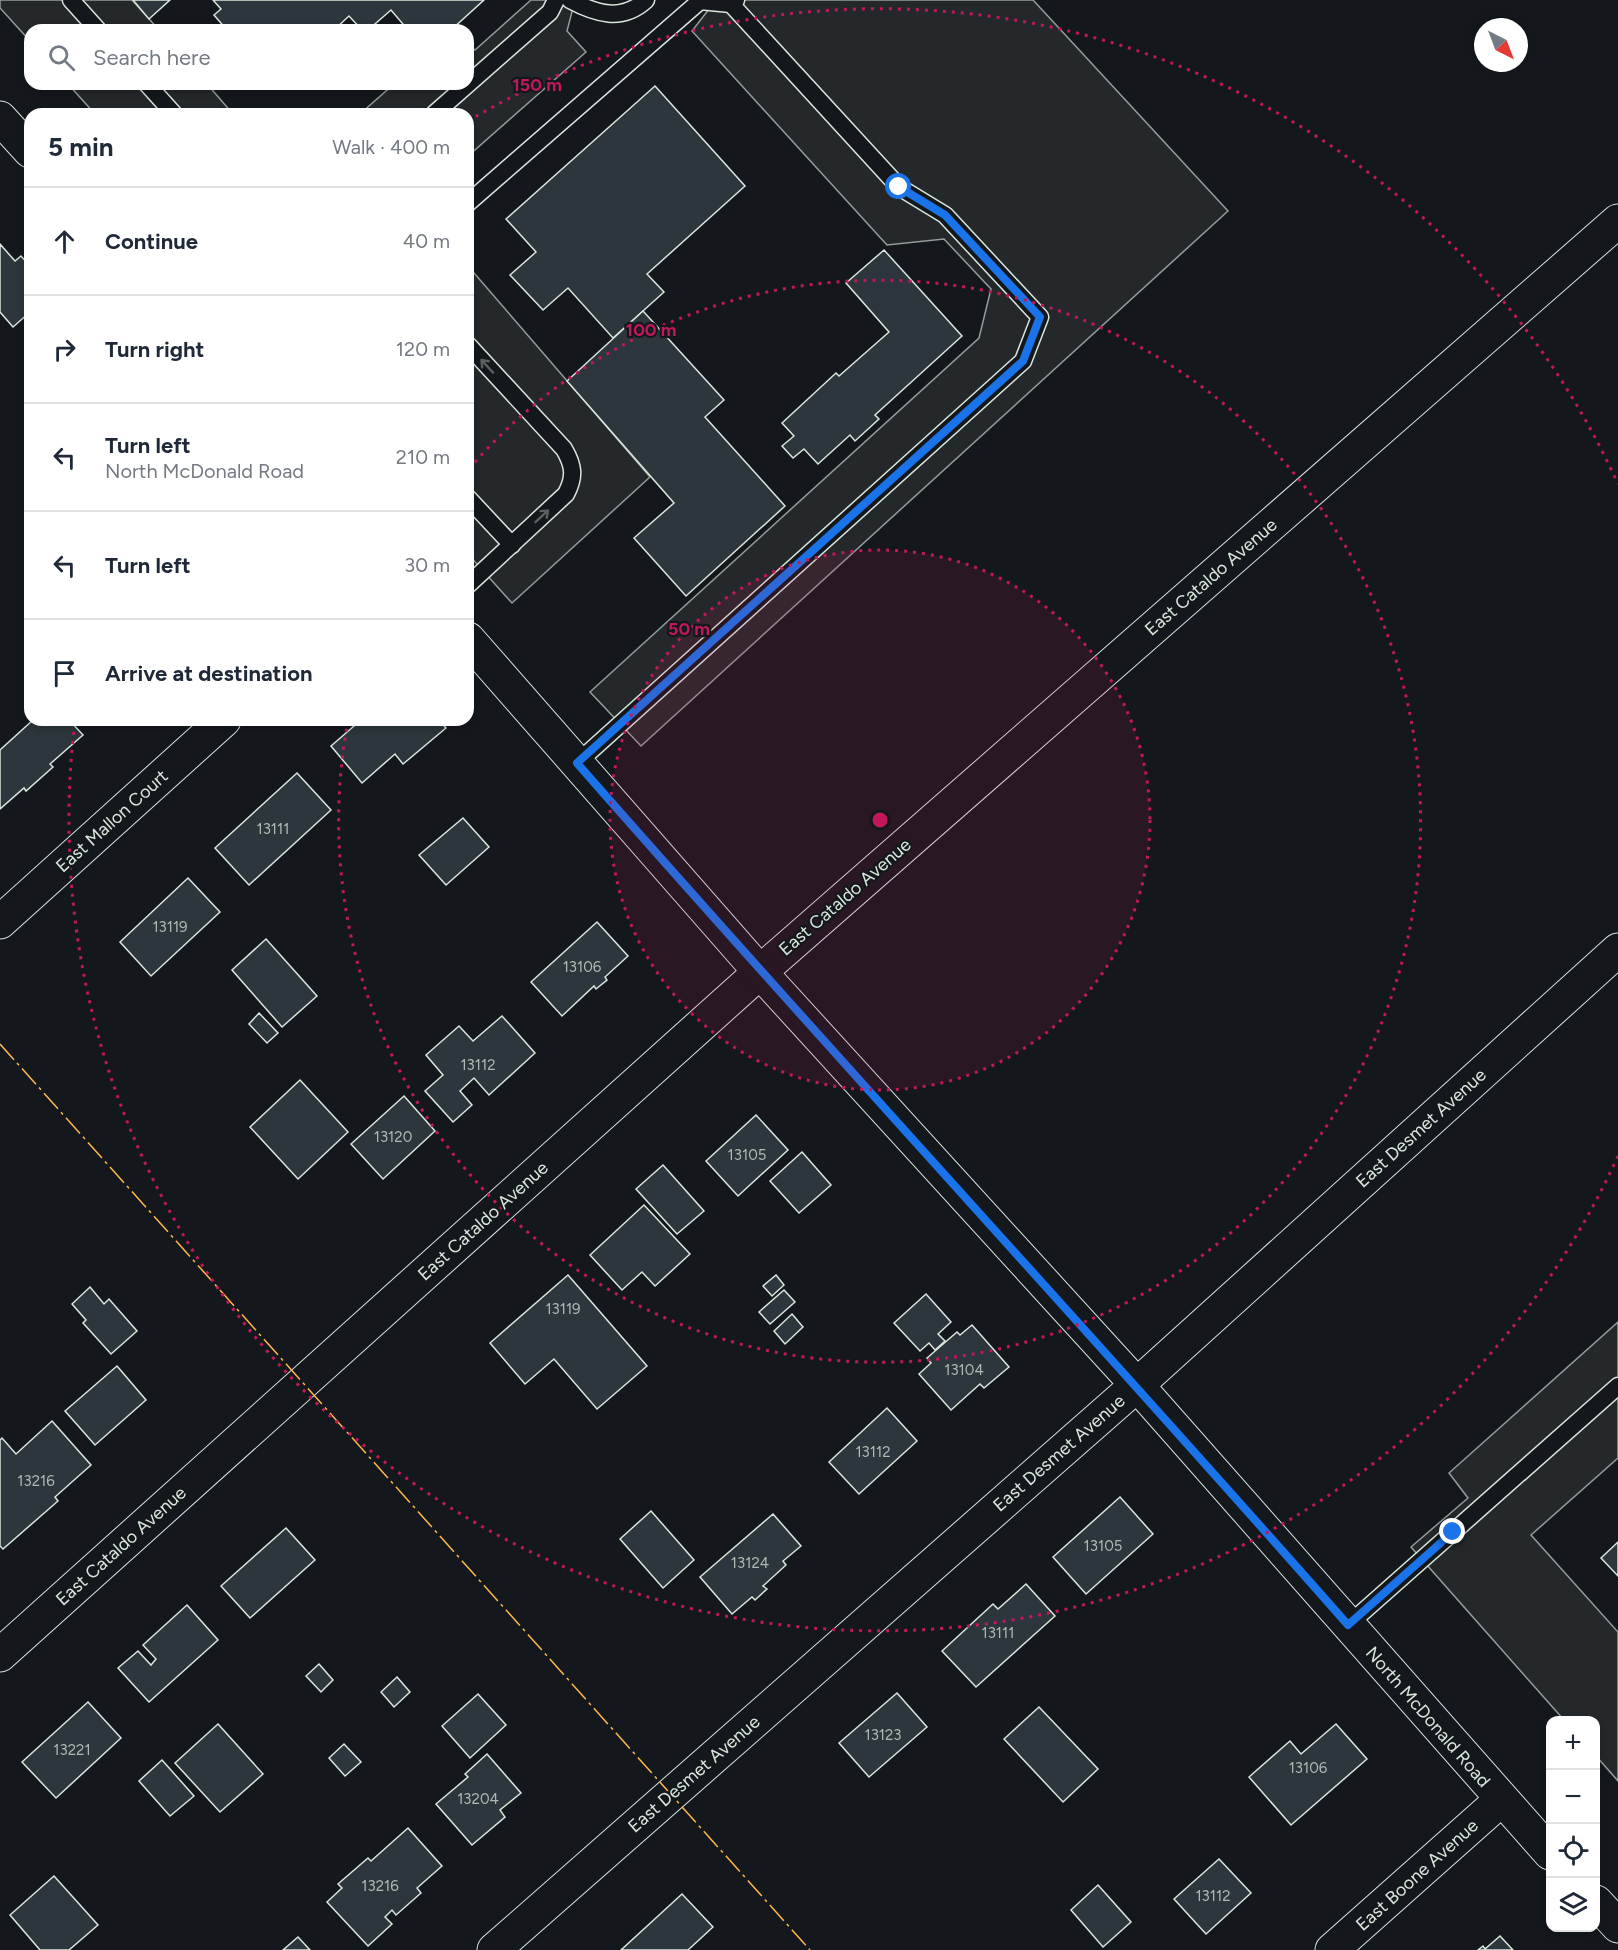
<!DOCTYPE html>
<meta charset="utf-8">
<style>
body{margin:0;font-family:Figtree,sans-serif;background:#f2f2f3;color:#1f2937}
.controls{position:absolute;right:18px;bottom:18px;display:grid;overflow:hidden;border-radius:12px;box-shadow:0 3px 9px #0003}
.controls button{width:54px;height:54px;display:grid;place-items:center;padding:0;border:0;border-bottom:2px solid #e0e1e3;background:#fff;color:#1f2937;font:30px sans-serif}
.compass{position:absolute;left:1474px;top:18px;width:54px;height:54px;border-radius:50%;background:#fff;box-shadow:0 3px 9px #0003;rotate:138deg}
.stop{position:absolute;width:18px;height:18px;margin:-14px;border:4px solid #1a73e8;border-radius:50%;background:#fff}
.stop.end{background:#1a73e8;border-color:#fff;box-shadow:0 2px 6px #0008}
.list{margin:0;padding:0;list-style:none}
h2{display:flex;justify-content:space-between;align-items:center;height:78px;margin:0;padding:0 24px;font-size:26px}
h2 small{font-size:20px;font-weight:400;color:#747a83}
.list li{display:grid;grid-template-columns:39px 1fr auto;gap:18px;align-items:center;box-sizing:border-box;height:108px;padding:0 24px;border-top:2px solid #e0e1e3}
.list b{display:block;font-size:22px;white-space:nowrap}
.list p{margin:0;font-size:20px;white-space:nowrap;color:#747a83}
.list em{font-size:20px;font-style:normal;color:#747a83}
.icon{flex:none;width:33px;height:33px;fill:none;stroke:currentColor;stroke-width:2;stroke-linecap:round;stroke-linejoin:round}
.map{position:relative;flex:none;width:1618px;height:1950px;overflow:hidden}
.search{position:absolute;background:#fff;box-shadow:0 3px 9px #0003;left:24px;top:24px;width:450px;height:66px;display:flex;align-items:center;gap:15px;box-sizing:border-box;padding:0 21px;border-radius:18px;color:#747a83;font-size:22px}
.panel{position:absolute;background:#fff;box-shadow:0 3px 9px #0003;left:24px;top:108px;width:450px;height:618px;border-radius:18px}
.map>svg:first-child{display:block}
</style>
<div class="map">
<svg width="1618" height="1950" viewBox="0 0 1618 1950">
<rect width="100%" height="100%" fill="#14181c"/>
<g fill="#24282b" stroke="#939e99" stroke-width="1.5">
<path d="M0,0H132L159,30H30V41L0,8Z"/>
<path d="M531,0H575L567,31L586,52L468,156V114H360L394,84H468V44L475,50Z"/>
<path d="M716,0H1033L1228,211L641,746L590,692L979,338L991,289L944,239L887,245L692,31Z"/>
<path d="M68,84H207L233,114H95Z"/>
<path d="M468,266L650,477L512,603L468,554Z"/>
<path d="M1618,1322V1458L1531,1535L1618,1632V1781L1596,1756V1720H1564L1411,1547L1468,1498L1449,1473Z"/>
</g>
<g fill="#2c363c" stroke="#d8e6dc" stroke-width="1.5">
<path d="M133,0H170L149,19Z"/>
<path d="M213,0H484L451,30H408L391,10L368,30H362L349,16L334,30H227L214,15L221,9Z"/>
<path d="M655,86L745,186L647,274L664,292L613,338L568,288L543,310L510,275L536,252L506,219Z"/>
<path d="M0,244L15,261L21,256L30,266V312L13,327L0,312Z"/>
<path d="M884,250L962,336L875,415L879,419L855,441L850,435L818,464L804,449L793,458L782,446L794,436L782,423L836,373L839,376L889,332L846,283Z"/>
<path d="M643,311L724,400L705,417L785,506L686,596L634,538L674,503L567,381Z"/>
<path d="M33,720H69L83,735L50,764L53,767L26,791L24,788L0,809V750Z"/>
<path d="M361,720H439L446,728L403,764L395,754L362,783L331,746Z"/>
<path d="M297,773L331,810L249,885L215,848Z"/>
<path d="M463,818L489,847L446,885L419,855Z"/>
<path d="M188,878L220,912L151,976L120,942Z"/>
<path d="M597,922L628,956L605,977L607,980L596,989L594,986L562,1016L531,982Z"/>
<path d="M266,939L317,996L282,1027L232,970Z"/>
<path d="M259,1013L278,1033L267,1043L249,1024Z"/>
<path d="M502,1016L535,1053L489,1095L474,1078L460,1091L472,1105L453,1122L425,1091L443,1075L426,1055L459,1026L473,1041Z"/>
<path d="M300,1080L348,1132L298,1179L250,1127Z"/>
<path d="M404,1096L435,1131L383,1179L351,1144Z"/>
<path d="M756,1115L788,1150L738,1196L706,1161Z"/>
<path d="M802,1152L831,1185L799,1213L770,1181Z"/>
<path d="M663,1165L704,1211L677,1234L636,1189Z"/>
<path d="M644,1205L690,1254L655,1286L642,1272L622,1290L590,1255Z"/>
<path d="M568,1275L647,1366L597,1409L554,1359L525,1384L490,1343Z"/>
<path d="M776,1275L784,1285L772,1296L763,1286Z"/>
<path d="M90,1287L104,1304L109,1299L137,1331L111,1354L83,1323L86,1320L72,1304Z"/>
<path d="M784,1290L795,1302L770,1324L759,1312Z"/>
<path d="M926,1294L951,1322L938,1334L945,1341L935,1350L929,1343L920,1351L894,1323Z"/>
<path d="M792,1314L803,1327L785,1344L774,1331Z"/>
<path d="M972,1325L1009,1367L984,1388L980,1384L951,1410L919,1374L931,1363L927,1358L957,1332L960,1335Z"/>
<path d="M117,1366L146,1400L95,1445L65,1411Z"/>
<path d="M887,1408L917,1441L859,1494L829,1462Z"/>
<path d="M52,1421L91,1465L55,1497L58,1501L3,1549L0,1546V1440L2,1438L16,1454Z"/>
<path d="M1120,1497L1153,1534L1086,1594L1053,1557Z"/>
<path d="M651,1511L694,1560L663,1588L620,1539Z"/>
<path d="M773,1514L801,1546L783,1561L786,1565L763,1586L767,1589L755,1600L752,1597L732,1614L700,1577Z"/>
<path d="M286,1528L315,1560L250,1618L221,1586Z"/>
<path d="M1618,1542V1576L1601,1558Z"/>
<path d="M1026,1584L1055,1616L976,1687L942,1651L993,1604L998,1609Z"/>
<path d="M187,1605L218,1640L149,1702L118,1668L138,1651L151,1665L156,1659L143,1645Z"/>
<path d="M319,1664L333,1680L321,1692L306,1676Z"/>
<path d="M397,1677L410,1692L394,1707L381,1692Z"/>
<path d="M897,1693L927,1727L869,1777L839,1743Z"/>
<path d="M478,1694L506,1725L470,1758L442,1726Z"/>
<path d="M88,1702L121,1738L56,1798L22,1762Z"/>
<path d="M1039,1707L1098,1769L1063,1802L1004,1739Z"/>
<path d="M218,1724L263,1774L220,1812L175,1763Z"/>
<path d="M1336,1724L1367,1759L1291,1825L1249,1777L1290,1741L1301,1754Z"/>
<path d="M344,1744L361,1762L345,1776L329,1758Z"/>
<path d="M487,1754L521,1793L500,1810L505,1817L472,1845L436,1804L468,1777L465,1774Z"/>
<path d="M162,1760L194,1796L170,1816L139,1781Z"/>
<path d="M408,1828L442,1866L417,1888L421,1893L396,1915L392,1910L385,1917L392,1924L368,1946L327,1902L342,1888L338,1884L368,1858L371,1861Z"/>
<path d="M1219,1859L1251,1893L1206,1934L1174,1899Z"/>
<path d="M54,1876L98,1925L69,1950H40L10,1915Z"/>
<path d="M1098,1885L1131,1922L1103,1947L1071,1910Z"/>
<path d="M682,1894L713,1927L688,1950H621Z"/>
<path d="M1500,1936L1513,1950H1478L1483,1946L1485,1949Z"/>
<path d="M298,1937L310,1950H283Z"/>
</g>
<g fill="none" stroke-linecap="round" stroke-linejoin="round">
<g stroke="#d8e6dc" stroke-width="19">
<g id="lane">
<path d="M71,0L98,30"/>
<path d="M570,0C596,14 622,22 646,0"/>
<path d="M147,84L174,114"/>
<path d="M434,114L550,12L556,0"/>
<path d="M468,203L700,1L731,4L736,0"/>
<path d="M468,345L564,449C574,466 575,477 566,494L468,585"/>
<path d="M468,498L512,545"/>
<path d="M577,763L1023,361L1040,317L945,215L899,187L731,4"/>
<path d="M1348,1625L1618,1386"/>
</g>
</g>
<g stroke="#d8e6dc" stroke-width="35">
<g id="street">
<path d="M0,922L224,720"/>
<path d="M0,1655L760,972L1618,221"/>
<path d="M494,1950L1137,1385L1618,950"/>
<path d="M1332,1950L1501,1800"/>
</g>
</g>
<g stroke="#d8e6dc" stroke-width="35">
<g id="secondary">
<path d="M0,118L30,151"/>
<path d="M468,639L760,972L1137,1385L1550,1853"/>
<path d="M1596,1902L1618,1926"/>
</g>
</g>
<use href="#lane" stroke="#14181c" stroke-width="16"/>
<use href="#street" stroke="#14181c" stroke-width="33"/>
<use href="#secondary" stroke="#14181c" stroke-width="33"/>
<path stroke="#ffb74d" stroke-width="1.5" stroke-dasharray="21 4.5 3 4.5" stroke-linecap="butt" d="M0,1044L810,1950"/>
</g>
<defs><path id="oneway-shaft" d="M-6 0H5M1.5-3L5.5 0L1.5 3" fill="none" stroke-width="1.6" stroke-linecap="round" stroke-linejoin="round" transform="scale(1.5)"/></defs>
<g stroke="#59605f">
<use href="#oneway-shaft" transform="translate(487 366) rotate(-133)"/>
<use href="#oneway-shaft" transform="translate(542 516) rotate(-43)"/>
</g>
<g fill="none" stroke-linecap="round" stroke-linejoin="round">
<path stroke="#1a73e8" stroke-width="8" d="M899,187L945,215L1040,317L1023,361L577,763C831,1053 1093,1335 1348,1625L1453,1532"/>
</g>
<circle cx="880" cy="820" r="270" fill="#c2185b" fill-opacity=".12"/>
<g fill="none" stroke="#c2185b" stroke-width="3" stroke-dasharray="3 6">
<circle cx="880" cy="820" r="270"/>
<path d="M469 469A541 541 0 1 1 348 721"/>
<path d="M1618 1156A811 811 0 0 1 75 721M468 121A811 811 0 0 1 1618 484"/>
</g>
<g text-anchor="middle" stroke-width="4.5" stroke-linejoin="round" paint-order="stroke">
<g font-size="15" fill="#adbab4">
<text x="273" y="834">13111</text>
<text x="170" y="932">13119</text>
<text x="582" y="972">13106</text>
<text x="478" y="1070">13112</text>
<text x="393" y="1142">13120</text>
<text x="747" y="1160">13105</text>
<text x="563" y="1314">13119</text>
<text x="964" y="1375">13104</text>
<text x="873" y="1457">13112</text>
<text x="36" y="1486">13216</text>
<text x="1103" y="1551">13105</text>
<text x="750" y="1568">13124</text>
<text x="998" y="1638">13111</text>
<text x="883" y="1740">13123</text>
<text x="72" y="1755">13221</text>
<text x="1308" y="1773">13106</text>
<text x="478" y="1804">13204</text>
<text x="380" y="1891">13216</text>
<text x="1213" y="1901">13112</text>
</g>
<g font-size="18" fill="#d8e6dc" stroke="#14181c">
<text transform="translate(1211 577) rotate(-41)" y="6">East Cataldo Avenue</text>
<text transform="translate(112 821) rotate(-42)" y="6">East Mallon Court</text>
<text transform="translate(845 897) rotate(-41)" y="6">East Cataldo Avenue</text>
<text transform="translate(1421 1128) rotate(-42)" y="6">East Desmet Avenue</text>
<text transform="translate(483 1221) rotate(-42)" y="6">East Cataldo Avenue</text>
<text transform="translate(1059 1453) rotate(-41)" y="6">East Desmet Avenue</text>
<text transform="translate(121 1546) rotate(-42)" y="6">East Cataldo Avenue</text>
<text transform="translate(1428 1717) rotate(49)" y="6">North McDonald Road</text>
<text transform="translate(694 1774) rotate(-41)" y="6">East Desmet Avenue</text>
<text transform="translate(1417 1875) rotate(-42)" y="6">East Boone Avenue</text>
</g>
</g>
<circle cx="880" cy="820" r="9" fill="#c2185b" stroke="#14181c" stroke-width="3"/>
<g font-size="18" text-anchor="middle" font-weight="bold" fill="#c2185b" stroke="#14181c" stroke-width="4.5" stroke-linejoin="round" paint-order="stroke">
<text x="537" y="91">150 m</text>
<text x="651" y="336">100 m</text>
<text x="689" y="635">50 m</text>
</g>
</svg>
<div class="controls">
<button>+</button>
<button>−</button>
<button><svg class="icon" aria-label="locate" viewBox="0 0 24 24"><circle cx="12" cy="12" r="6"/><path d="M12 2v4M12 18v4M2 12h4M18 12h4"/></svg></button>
<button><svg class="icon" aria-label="layers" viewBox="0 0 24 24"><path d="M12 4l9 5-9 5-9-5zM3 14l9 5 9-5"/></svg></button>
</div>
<svg class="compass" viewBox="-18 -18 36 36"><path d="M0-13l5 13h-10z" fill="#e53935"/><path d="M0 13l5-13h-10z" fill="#747a83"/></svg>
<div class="stop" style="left:899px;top:187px"></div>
<div class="stop end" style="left:1453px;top:1532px"></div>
<div class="search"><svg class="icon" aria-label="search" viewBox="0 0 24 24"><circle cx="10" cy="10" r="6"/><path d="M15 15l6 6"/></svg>Search here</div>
<section class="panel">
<h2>5 min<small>Walk · 400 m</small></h2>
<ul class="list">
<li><svg class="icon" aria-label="ahead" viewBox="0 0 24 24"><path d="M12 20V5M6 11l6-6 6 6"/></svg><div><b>Continue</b></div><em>40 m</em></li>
<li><svg class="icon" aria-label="right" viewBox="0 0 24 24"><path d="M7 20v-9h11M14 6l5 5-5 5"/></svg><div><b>Turn right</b></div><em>120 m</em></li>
<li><svg class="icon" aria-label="left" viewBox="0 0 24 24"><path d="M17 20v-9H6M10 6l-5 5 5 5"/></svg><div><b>Turn left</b><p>North McDonald Road</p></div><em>210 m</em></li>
<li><svg class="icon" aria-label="left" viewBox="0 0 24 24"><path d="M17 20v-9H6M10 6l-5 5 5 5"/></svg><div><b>Turn left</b></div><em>30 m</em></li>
<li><svg class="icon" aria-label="arrive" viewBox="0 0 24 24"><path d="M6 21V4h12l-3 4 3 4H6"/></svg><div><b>Arrive at destination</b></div></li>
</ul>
</section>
</div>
